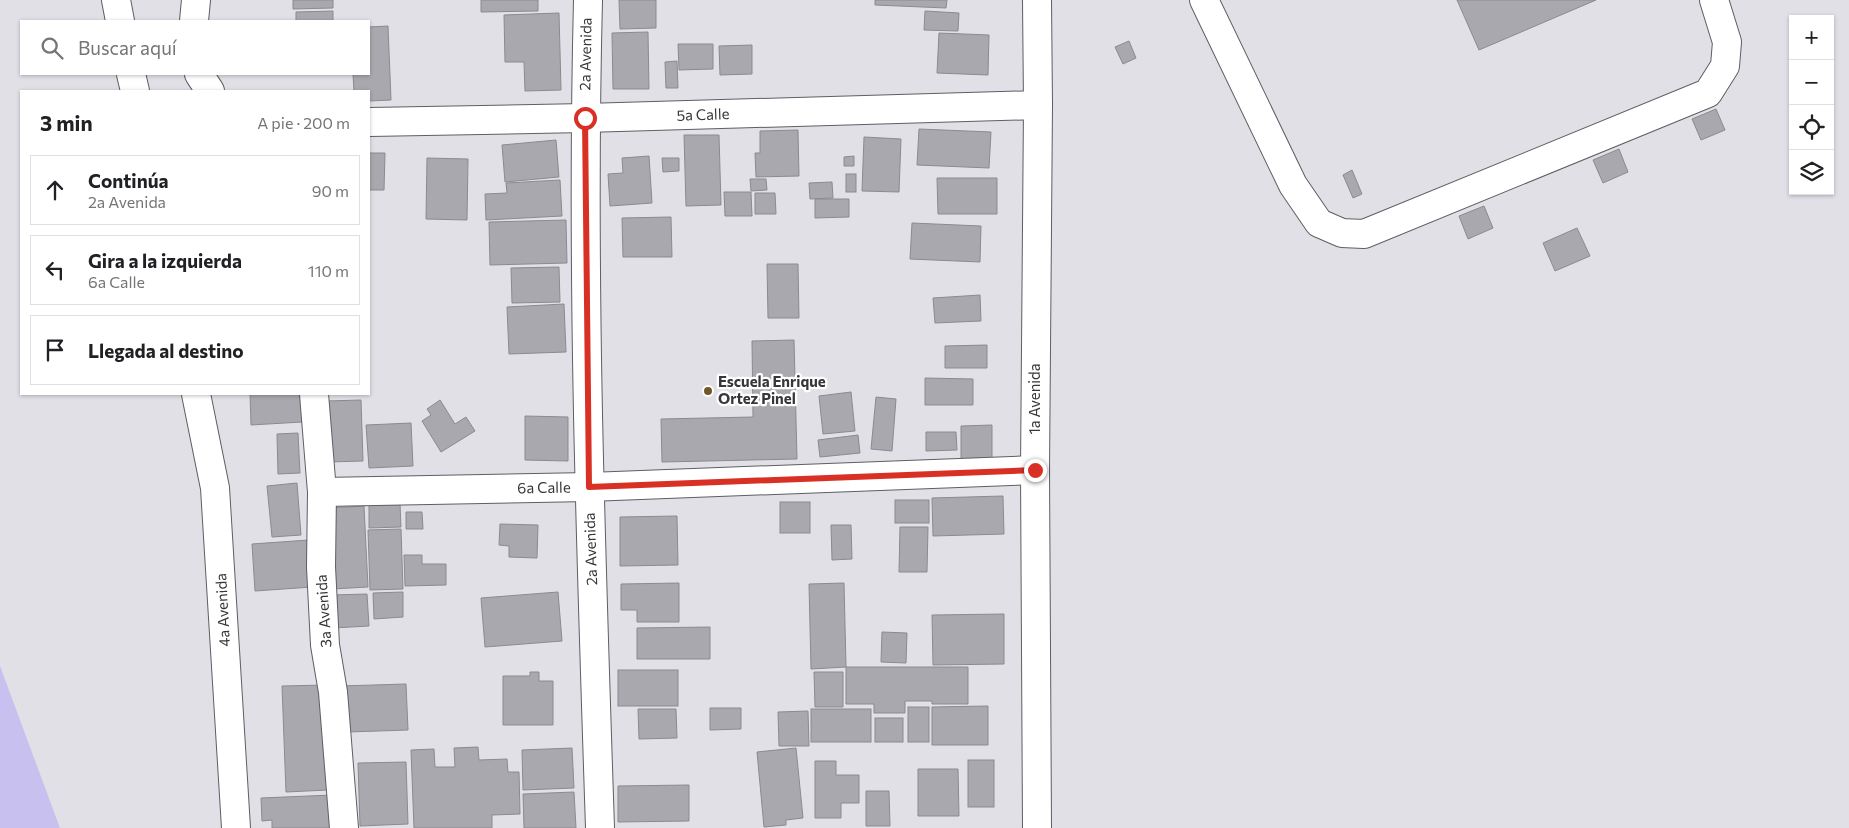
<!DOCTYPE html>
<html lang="es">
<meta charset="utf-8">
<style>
body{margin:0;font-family:Commissioner,sans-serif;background:#f6f6f6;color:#202124}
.controls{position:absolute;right:15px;top:15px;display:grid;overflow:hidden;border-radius:0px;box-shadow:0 1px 4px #0004}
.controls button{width:45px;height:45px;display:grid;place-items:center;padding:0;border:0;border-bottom:1px solid #e0e0e0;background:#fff;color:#202124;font:25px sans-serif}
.stop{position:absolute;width:15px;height:15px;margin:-11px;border:4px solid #d93025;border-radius:50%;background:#fff}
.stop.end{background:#d93025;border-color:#fff;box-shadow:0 1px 5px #0008}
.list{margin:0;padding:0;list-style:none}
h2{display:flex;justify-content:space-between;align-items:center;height:65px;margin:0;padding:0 20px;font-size:21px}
h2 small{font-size:16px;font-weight:400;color:#757577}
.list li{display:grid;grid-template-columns:32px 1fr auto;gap:15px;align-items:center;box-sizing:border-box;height:70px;margin:0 10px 10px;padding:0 10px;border:1px solid #e0e0e0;border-radius:0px}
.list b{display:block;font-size:19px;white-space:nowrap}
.list p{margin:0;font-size:16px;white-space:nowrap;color:#757577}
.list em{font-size:16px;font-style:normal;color:#757577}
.icon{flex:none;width:28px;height:28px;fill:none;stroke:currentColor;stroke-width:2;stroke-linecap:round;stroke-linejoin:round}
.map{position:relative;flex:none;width:1849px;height:828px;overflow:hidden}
.search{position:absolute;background:#fff;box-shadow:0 1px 4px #0004;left:20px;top:20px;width:350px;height:55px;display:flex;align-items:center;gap:12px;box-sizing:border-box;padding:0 18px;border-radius:0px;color:#757577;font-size:19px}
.panel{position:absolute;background:#fff;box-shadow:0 1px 4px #0004;left:20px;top:90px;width:350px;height:305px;border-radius:0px}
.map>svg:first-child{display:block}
</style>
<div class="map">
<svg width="1849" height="828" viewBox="0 0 1849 828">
<rect width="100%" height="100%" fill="#e1e0e7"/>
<path fill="#c8c0ef" d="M0,666L60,828H0Z"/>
<g fill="#a9a8af" stroke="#8a8a90">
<path d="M293,0H333V8L293,9Z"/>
<path d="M481,0H538V11L481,12Z"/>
<path d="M619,0H656V28L620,29Z"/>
<path d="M875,0H947L946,8L875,5Z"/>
<path d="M1457,0H1596L1479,50Z"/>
<path d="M333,11V21H296V12Z"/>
<path d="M925,11L959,13L958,31L924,30Z"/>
<path d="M559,13L561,90L525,91L524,62H505L504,15Z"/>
<path d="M388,26L391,100L369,101V91H354L353,74H369V27Z"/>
<path d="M648,32L649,89H613L612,33Z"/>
<path d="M939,33L989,35L988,75L937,73Z"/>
<path d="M1129,41L1136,58L1123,64L1115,47Z"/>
<path d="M678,44H713V69L679,70Z"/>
<path d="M752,45V74L720,75L719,46Z"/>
<path d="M677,61L678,88H666L665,62Z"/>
<path d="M1716,109L1725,130L1701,140L1692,119Z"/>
<path d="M919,129L991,132L989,168L917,165Z"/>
<path d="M798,130L799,176L756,177L755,153H760V131Z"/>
<path d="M684,135H719L721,205L686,206Z"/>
<path d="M864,137L901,139L899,192L862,191Z"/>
<path d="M556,140L559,177L505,182L502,145Z"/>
<path d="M1619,149L1628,172L1603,183L1593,160Z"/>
<path d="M369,153H385L384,190H369Z"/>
<path d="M649,156L652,203L610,206L608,174L623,173L622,158Z"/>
<path d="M854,156V166H844V157Z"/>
<path d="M427,158L468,159L467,220L426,219Z"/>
<path d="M662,158H679V171L663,172Z"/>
<path d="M1352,170L1362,194L1353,198L1343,175Z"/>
<rect x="846" y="174" width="10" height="18"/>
<path d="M937,178H997V214H938Z"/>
<path d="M750,179H766L767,190L751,191Z"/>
<path d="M560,180L562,216L486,220L485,194L507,193L506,183Z"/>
<path d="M832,182L833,198L810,199L809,183Z"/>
<path d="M724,192H751L752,216H725Z"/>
<path d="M755,193H775L776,214H755Z"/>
<path d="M815,199H849V217L815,218Z"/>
<path d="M1484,206L1493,228L1468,239L1459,216Z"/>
<path d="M671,217L672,257H623L622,218Z"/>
<path d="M566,220L567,263L490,265L489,222Z"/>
<path d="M912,223L981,226L980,262L910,259Z"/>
<path d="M1577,228L1590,256L1555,271L1543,243Z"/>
<path d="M767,264H798L799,318H768Z"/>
<path d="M559,267L560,302L512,303L511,268Z"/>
<path d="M980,295L981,321L935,323L933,298Z"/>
<path d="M564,304L566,352L509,354L507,307Z"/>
<path d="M794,340L797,459L662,462L661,419L753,417L752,341Z"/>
<path d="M987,345V368H945V346Z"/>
<path d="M925,378L973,379V405H925Z"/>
<path d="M851,392L855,431L823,434L819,396Z"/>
<path d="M250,394H301L302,422L251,425Z"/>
<path d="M876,397L896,399L892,451L871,449Z"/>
<path d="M361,400L363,461L328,462L326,401Z"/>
<path d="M440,400L455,424L466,417L475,431L441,452L422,421L431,415L427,409Z"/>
<path d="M525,416L568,417V461L525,460Z"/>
<path d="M411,423L413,466L369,468L366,425Z"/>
<path d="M992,425V459H961V426Z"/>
<path d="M926,432H956L957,450L926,451Z"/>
<path d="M298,433L300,473L278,474L277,434Z"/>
<path d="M858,435L860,453L820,457L818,440Z"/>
<path d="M297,483L301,535L272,537L267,486Z"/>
<path d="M1003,496L1004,534L933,536L932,498Z"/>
<rect x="895" y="500" width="34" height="23"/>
<rect x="780" y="502" width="30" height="31"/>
<path d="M400,503L401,527L369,528V504Z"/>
<path d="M364,506L368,587L332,589L328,508Z"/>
<path d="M406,512H422L423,529H406Z"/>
<path d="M677,516L678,565L620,566V517Z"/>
<path d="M500,524L538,525L537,558L509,557V546L499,545Z"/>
<path d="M831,525H851L852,559L832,560Z"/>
<path d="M900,527H928L927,572H899Z"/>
<path d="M401,529L403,589L370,590L368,530Z"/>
<path d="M309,540L312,587L255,591L252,544Z"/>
<path d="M404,555H422V564H446V585L405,586Z"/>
<path d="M679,583V622H637V610H621V584Z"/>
<path d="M844,583L846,667L811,669L809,584Z"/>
<path d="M403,592V617L374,619L373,593Z"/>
<path d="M558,592L562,641L485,647L481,598Z"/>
<path d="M367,594L369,626L333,628L332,595Z"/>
<path d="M1004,614V664L933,665L932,615Z"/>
<path d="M710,627V659H637V628Z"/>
<path d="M882,632L907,633L906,663L881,662Z"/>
<path d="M846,667H968V704H932V701H905V713H874V704H846Z"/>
<rect x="618" y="670" width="60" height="36"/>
<path d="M530,672H539V681H553V725H503V676H530Z"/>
<path d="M814,672H843V707H815Z"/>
<path d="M406,684L408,730L348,732L340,686Z"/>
<path d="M325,685L328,790L286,792L282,686Z"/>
<path d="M988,706V745H932V707Z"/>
<rect x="908" y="707" width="21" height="35"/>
<path d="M710,708H741V729L710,730Z"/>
<path d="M638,709H676L677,738L639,739Z"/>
<rect x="811" y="709" width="60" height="33"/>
<path d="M808,711L809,746H779L778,712Z"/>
<rect x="875" y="718" width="28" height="24"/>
<path d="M478,747L479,760L507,759L508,772H519L520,814L492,815V828H414L411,750L434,749L435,767H455L454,748Z"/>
<path d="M572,748L574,788L523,790L522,750Z"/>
<path d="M796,748L803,818L786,820V825L764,827L757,752Z"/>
<rect x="968" y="760" width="26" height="47"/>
<path d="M815,761H836V775H859V803H841V818H815Z"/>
<path d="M406,762L408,824L360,826L358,763Z"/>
<path d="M918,769H958L959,816H918Z"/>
<path d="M689,785V821L618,822V786Z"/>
<path d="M866,791H889L890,826H866Z"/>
<path d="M574,792L576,828H524L523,794Z"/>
<path d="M332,795L334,828H272V820L262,821L261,798Z"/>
</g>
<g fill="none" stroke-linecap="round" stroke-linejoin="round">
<g stroke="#5e5e63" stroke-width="30">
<g id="minor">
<path d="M116,0L120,21"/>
<path d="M588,0C581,276 591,552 600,828"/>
<path d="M1037,0L1038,105L1035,470L1037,828"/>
<path d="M1204,0L1293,185L1319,223L1342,233L1364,234L1708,93L1725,66L1727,42L1714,0"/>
<path d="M194,21L196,0"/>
<path d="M131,74L135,91"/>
<path d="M199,74L210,91"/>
<path d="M369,122L585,118L1038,105"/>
<path d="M196,394L215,488L236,828"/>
<path d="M314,394L322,492L321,567L325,645L333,692L344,828"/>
<path d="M322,492L589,487L1035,470"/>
</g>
</g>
<use href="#minor" stroke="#fff" stroke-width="28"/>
</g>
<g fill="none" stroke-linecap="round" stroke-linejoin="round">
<path stroke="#d93025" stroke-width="6" d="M585,118L589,487L1035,470"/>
</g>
<circle fill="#6f5727" stroke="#fff" stroke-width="2" cx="708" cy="391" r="5"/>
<g text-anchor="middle" stroke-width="4.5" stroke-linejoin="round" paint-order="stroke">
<g font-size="15" fill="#373739" stroke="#fff">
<text transform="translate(586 54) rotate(-89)" y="5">2a Avenida</text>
<text transform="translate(703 115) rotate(-2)" y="5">5a Calle</text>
<text transform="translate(1035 399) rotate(-90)" y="5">1a Avenida</text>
<text transform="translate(544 488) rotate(-1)" y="5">6a Calle</text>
<text transform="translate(591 549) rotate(-92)" y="5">2a Avenida</text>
<text transform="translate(223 610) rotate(-93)" y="5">4a Avenida</text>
<text transform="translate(324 611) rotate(-94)" y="5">3a Avenida</text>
</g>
<g font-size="15" font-weight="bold" fill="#373739" stroke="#fff" text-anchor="start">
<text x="718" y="387">Escuela Enrique<tspan x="718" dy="17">Ortez Pinel</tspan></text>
</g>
</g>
</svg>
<div class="controls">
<button>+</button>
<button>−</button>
<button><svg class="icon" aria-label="locate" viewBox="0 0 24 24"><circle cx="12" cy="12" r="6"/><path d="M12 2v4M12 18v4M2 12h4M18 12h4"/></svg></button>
<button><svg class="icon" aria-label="layers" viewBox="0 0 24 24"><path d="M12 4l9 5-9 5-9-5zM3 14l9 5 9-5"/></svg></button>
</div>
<div class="stop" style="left:585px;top:118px"></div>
<div class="stop end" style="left:1035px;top:470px"></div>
<div class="search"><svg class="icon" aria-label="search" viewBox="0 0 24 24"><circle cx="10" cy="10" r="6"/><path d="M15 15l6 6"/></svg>Buscar aquí</div>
<section class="panel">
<h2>3 min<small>A pie · 200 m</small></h2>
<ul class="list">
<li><svg class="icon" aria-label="ahead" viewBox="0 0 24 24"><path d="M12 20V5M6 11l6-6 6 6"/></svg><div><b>Continúa</b><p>2a Avenida</p></div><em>90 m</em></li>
<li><svg class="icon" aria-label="left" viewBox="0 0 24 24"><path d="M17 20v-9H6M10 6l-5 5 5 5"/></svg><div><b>Gira a la izquierda</b><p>6a Calle</p></div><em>110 m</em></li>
<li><svg class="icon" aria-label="arrive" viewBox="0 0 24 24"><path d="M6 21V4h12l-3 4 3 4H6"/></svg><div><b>Llegada al destino</b></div></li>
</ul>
</section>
</div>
